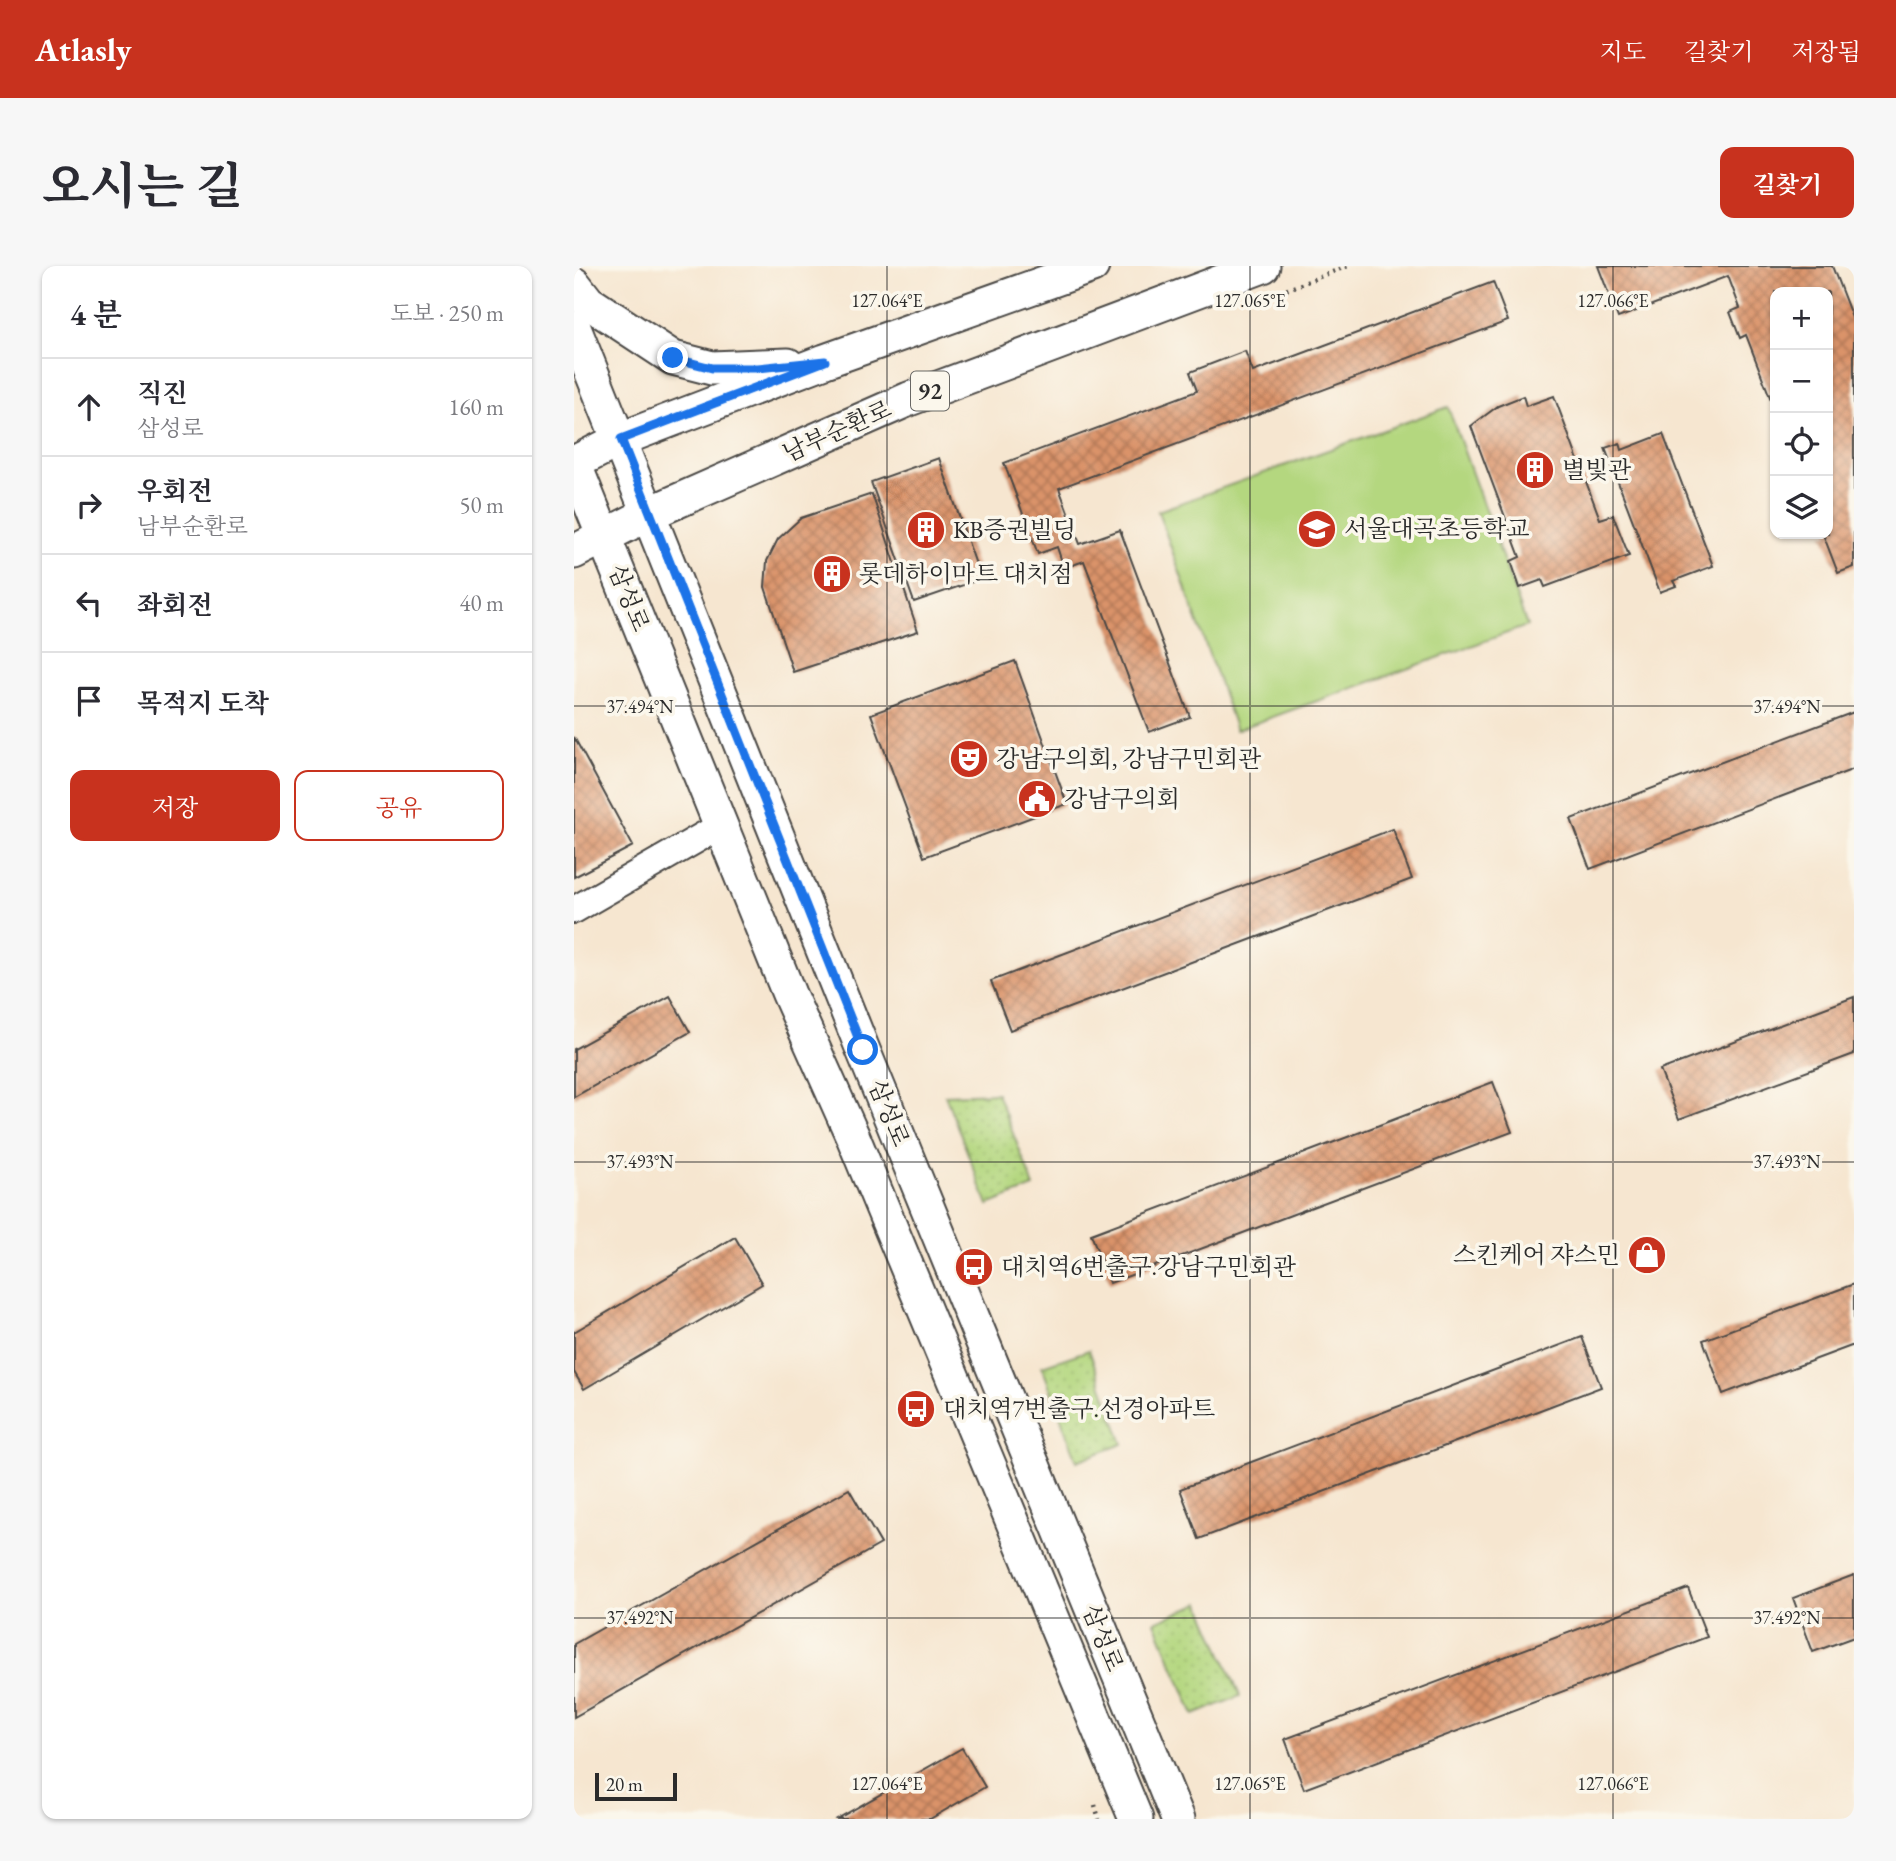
<!DOCTYPE html>
<html lang="ko">
<meta charset="utf-8">
<style>
body{margin:0;font-family:"EB Garamond","Noto Serif KR",serif;background:#f7f7f7;color:#2b2b33}
.controls{position:absolute;right:21px;top:21px;display:grid;overflow:hidden;border-radius:14px;box-shadow:0 2px 5px #0004}
.controls button{width:63px;height:63px;display:grid;place-items:center;padding:0;border:0;border-bottom:2px solid #e1e1e2;background:#fff;color:#2b2b33;font:35px sans-serif}
.scale{position:absolute;left:21px;bottom:18px;width:82px;box-sizing:border-box;padding-left:7px;border:4px solid #2b2b2b;border-top:0;font-size:19px;line-height:24px;white-space:nowrap;color:#2b2b2b;-webkit-text-stroke:5px #fbf7ec;paint-order:stroke}
.stop{position:absolute;width:21px;height:21px;margin:-16px;border:5px solid #1a73e8;border-radius:50%;background:#fff}
.stop.end{background:#1a73e8;border-color:#fff;box-shadow:0 2px 7px #0008}
.list{margin:0;padding:0;list-style:none}
h2{display:flex;justify-content:space-between;align-items:center;height:91px;margin:0;padding:0 28px;font-size:30px}
h2 small{font-size:23px;font-weight:400;color:#7c7c81}
.list li{display:grid;grid-template-columns:46px 1fr auto;gap:21px;align-items:center;box-sizing:border-box;height:98px;padding:0 28px;border-top:2px solid #e1e1e2}
.list b{display:block;font-size:26px;white-space:nowrap}
.list p{margin:0;font-size:23px;white-space:nowrap;color:#7c7c81}
.list em{font-size:23px;font-style:normal;color:#7c7c81}
.actions{display:flex;gap:14px;padding:21px 28px}
.actions a{flex:1;padding:16px 0;border:2px solid #c8321e;border-radius:14px;text-align:center;font-size:24px;color:#c8321e}
.actions .main{background:#c8321e;color:#fff}
.icon{flex:none;width:38px;height:38px;fill:none;stroke:currentColor;stroke-width:2;stroke-linecap:round;stroke-linejoin:round}
.map{position:relative;flex:none;width:1280px;height:1553px;overflow:hidden;border-radius:14px}
header{display:flex;align-items:center;gap:42px;box-sizing:border-box;height:98px;padding:0 35px;background:#c8321e;color:#fff}
header strong{font-size:33px}
nav{display:flex;gap:38px;margin-inline-start:auto;font-size:24px}
.intro{display:flex;align-items:center;justify-content:space-between;box-sizing:border-box;height:168px;padding:0 42px}
h1{margin:0;font-size:49px}
.button{padding:18px 32px;border-radius:14px;background:#c8321e;color:#fff;font-size:24px;font-weight:700}
main{display:flex;gap:42px;padding:0 42px}
aside{flex:1;background:#fff;border-radius:14px;box-shadow:0 2px 5px #0004}
.map>svg:first-child{display:block}
</style>
<header>
<strong>Atlasly</strong>
<nav><a>지도</a><a>길찾기</a><a>저장됨</a></nav>
</header>
<div class="intro"><h1>오시는 길</h1><a class="button">길찾기</a></div>
<main>
<aside>
<h2>4 분<small>도보 · 250 m</small></h2>
<ul class="list">
<li><svg class="icon" aria-label="ahead" viewBox="0 0 24 24"><path d="M12 20V5M6 11l6-6 6 6"/></svg><div><b>직진</b><p>삼성로</p></div><em>160 m</em></li>
<li><svg class="icon" aria-label="right" viewBox="0 0 24 24"><path d="M7 20v-9h11M14 6l5 5-5 5"/></svg><div><b>우회전</b><p>남부순환로</p></div><em>50 m</em></li>
<li><svg class="icon" aria-label="left" viewBox="0 0 24 24"><path d="M17 20v-9H6M10 6l-5 5 5 5"/></svg><div><b>좌회전</b></div><em>40 m</em></li>
<li><svg class="icon" aria-label="arrive" viewBox="0 0 24 24"><path d="M6 21V4h12l-3 4 3 4H6"/></svg><div><b>목적지 도착</b></div></li>
</ul>
<div class="actions"><a class="main">저장</a><a>공유</a></div>
</aside>
<div class="map">
<svg width="1280" height="1553" viewBox="0 0 1280 1553">
<defs>
<pattern id="green-dots" width="8" height="8" patternUnits="userSpaceOnUse" patternTransform="scale(1.75)"><rect width="8" height="8" fill="#b4d77f"/><path d="M2 2h.1M6 6h.1" fill="none" stroke="#9bb96e" stroke-width="1.8" stroke-linecap="round"/></pattern>
<pattern id="building-cross-hatch" width="8" height="8" patternUnits="userSpaceOnUse" patternTransform="scale(1.75)"><rect width="8" height="8" fill="#da9369"/><path d="M0 0l8 8M0 8l8-8" fill="none" stroke="#b17857"/></pattern>
</defs>
<rect width="100%" height="100%" fill="#fbf7ec"/>
<filter id="ink" filterUnits="userSpaceOnUse"><feTurbulence type="fractalNoise" baseFrequency=".0143" numOctaves="2"/><feDisplacementMap in="SourceGraphic" scale="14" xChannelSelector="R" yChannelSelector="G"/><feConvolveMatrix kernelMatrix="1 2 1 2 8 2 1 2 1" color-interpolation-filters="sRGB"/></filter>
<filter id="wash" filterUnits="userSpaceOnUse"><feTurbulence type="fractalNoise" baseFrequency=".00686" numOctaves="4" result="noise"/><feDisplacementMap in="SourceGraphic" scale="28" xChannelSelector="R" yChannelSelector="G"/><feGaussianBlur stdDeviation="1.57" result="paint"/><feColorMatrix in="noise" values="0 0 0 0 0 0 0 0 0 0 0 0 0 0 0 0 0 1.4 0 .05"/><feComposite in="paint" operator="in"/></filter>
<g filter="url(#wash)">
<rect width="100%" height="100%" fill="#f6e6d0"/>
<g fill="url(#green-dots)" stroke="#708155" stroke-width="2">
<path d="M423,827L460,921L414,939L371,829Z"/>
<path d="M515,1084L549,1178L503,1195L468,1100Z"/>
<path d="M626,1337L666,1430L620,1449L581,1356Z"/>
</g>
<path fill="#b4d77f" stroke="#708155" stroke-width="2" d="M874,141L953,360L662,464L584,245Z"/>
<g id="blocks">
<g fill="url(#building-cross-hatch)">
<path d="M1024,0H1258L1280,57V301L1264,307L1249,268H1254V26H1201V144L1172,69L1166,72L1156,46L1166,42L1154,10L1044,52Z"/>
<path d="M919,16L934,55L485,222L506,278L546,264L616,451L575,466L510,295L490,302L483,281L464,288L430,197L623,125L616,106L671,85L679,106Z"/>
<path d="M949,130L952,140L980,130L1026,253L1039,249L1055,290L971,321L968,314L946,322L937,295L946,291L897,160L924,140Z"/>
<path d="M1089,168L1139,300L1099,315L1102,320L1086,326L1031,182L1046,177L1048,184Z"/>
<path d="M365,192L407,313L340,336L297,216Z"/>
<path d="M298,228L344,365L219,406L191,321L193,295L204,273L227,252Z"/>
<path d="M441,395L493,538L350,591L297,448Z"/>
<path d="M1280,446V503L1016,603L997,553Z"/>
<path d="M0,471L59,580L0,611Z"/>
<path d="M819,563L838,613L436,764L417,715Z"/>
<path d="M96,730L116,766L0,831V783Z"/>
<path d="M1280,731V788L1105,853L1086,804Z"/>
<path d="M919,816L938,866L536,1017L517,968Z"/>
<path d="M161,971L188,1018L10,1123L0,1106V1066Z"/>
<path d="M1280,1018V1079L1149,1128L1129,1074Z"/>
<path d="M1008,1071L1027,1121L625,1273L606,1223Z"/>
<path d="M275,1223L307,1278L0,1451V1378Z"/>
<path d="M1280,1309V1371L1239,1386L1219,1332Z"/>
<path d="M1114,1322L1133,1371L730,1523L711,1473Z"/>
<path d="M388,1482L411,1521L356,1553H263Z"/>
</g>
</g>
</g>
<g filter="url(#ink)">
<use href="#blocks" fill-opacity="0" stroke="#494744" stroke-width="2"/>
<g fill="none" stroke-linecap="round" stroke-linejoin="round">
<g stroke="#494744" stroke-width="30">
<path id="minor" d="M0,644L146,560"/>
</g>
<g stroke="#494744" stroke-width="37">
<g id="major">
<path d="M0,18L14,36L99,92L138,102L214,99"/>
<path d="M0,62L289,784L604,1553"/>
<path d="M0,197L215,728L279,871L562,1553"/>
<path d="M0,197L47,173L251,95L518,0"/>
<path d="M0,286L74,248L335,133L689,0"/>
</g>
</g>
<g stroke="#494744" stroke-width="4.5" stroke-dasharray="2 5" stroke-linecap="butt">
<path d="M706,26L774,0"/>
<path d="M521,1539L525,1553"/>
</g>
<use href="#minor" stroke="#fff" stroke-width="26"/>
<use href="#major" stroke="#fff" stroke-width="33"/>
</g>
</g>
<g fill="none" stroke-linecap="round" stroke-linejoin="round" filter="url(#ink)">
<path stroke="#1a73e8" stroke-width="9" d="M99,92L138,102H184L251,95L47,173L289,784"/>
</g>
<path fill="none" stroke="#2b2b2b" stroke-width="2" stroke-opacity="0.45" d="M313,0V1553M676,0V1553M1039,0V1553M0,440H1280M0,896H1280M0,1352H1280"/>
<defs>
<g id="building-disc" transform="scale(2.0125)"><circle r="9.5" fill="#c8321e" stroke="#fbf7ec"/><path d="M-4-6H4V6H1V3H-1V6H-4ZM-2.5-4.3h1.7v1.8h-1.7ZM.8-4.3h1.7v1.8H.8ZM-2.5-1h1.7V.8h-1.7ZM.8-1h1.7V.8H.8Z" fill="#fff"/></g>
<g id="school-disc" transform="scale(2.0125)"><circle r="9.5" fill="#c8321e" stroke="#fbf7ec"/><path d="M0-5L7-2L0 1L-7-2ZM-4 1L0 2.5L4 1V4Q0 6-4 4Z" fill="#fff"/></g>
<g id="theatre-disc" transform="scale(2.0125)"><circle r="9.5" fill="#c8321e" stroke="#fbf7ec"/><path d="M-5-5.5Q0-4 5-5.5V0Q5 5 0 6Q-5 5-5 0ZM-3.3-2.5H-1v1.5H-3.3ZM1-2.5H3.3v1.5H1ZM-2.8 1Q0 5.5 2.8 1Z" fill="#fff"/></g>
<g id="civic-disc" transform="scale(2.0125)"><circle r="9.5" fill="#c8321e" stroke="#fbf7ec"/><path d="M-.6-6.5H3V-4.5H.6V-3L4-1V1h2V6H-6V1h2V-1L-.6-3ZM-1.2 2.5V6h2.4V2.5Z" fill="#fff"/></g>
<g id="shop-disc" transform="scale(2.0125)"><circle r="9.5" fill="#c8321e" stroke="#fbf7ec"/><path d="M-5-2.5h2.3a2.7 3.5 0 0 1 5.4 0H5L5.5 6h-11ZM-1.5-2.5h3a1.5 2.3 0 0 0-3 0Z" fill="#fff"/></g>
<g id="bus-disc" transform="scale(2.0125)"><circle r="9.5" fill="#c8321e" stroke="#fbf7ec"/><path d="M-5-6H5V4H4V6H2V4H-2V6H-4V4H-5ZM-3.5-4V0h7V-4ZM-3.5 1.2v1.5H-2V1.2ZM2 1.2v1.5H3.5V1.2Z" fill="#fff"/></g>
</defs>
<g fill-rule="evenodd">
<use href="#building-disc" x="961" y="204"/>
<use href="#school-disc" x="743" y="263"/>
<use href="#building-disc" x="352" y="264"/>
<use href="#building-disc" x="258" y="308"/>
<use href="#theatre-disc" x="395" y="493"/>
<use href="#civic-disc" x="463" y="533"/>
<use href="#shop-disc" x="1073" y="989"/>
<use href="#bus-disc" x="400" y="1001"/>
<use href="#bus-disc" x="342" y="1143"/>
</g>
<g text-anchor="middle" stroke-width="7" stroke-linejoin="round" paint-order="stroke">
<rect fill="#fbf7ec" stroke="#696865" stroke-width="2" x="337" y="105.5" width="38" height="39" rx="5"/>
<g font-size="23" font-weight="bold" fill="#2b2b2b">
<text x="356" y="133">92</text>
</g>
<g font-size="24" fill="#2b2b2b" stroke="#fbf7ec">
<text transform="translate(263 165) rotate(-24)" y="8">남부순환로</text>
<text transform="translate(55 332) rotate(68)" y="8">삼성로</text>
<text transform="translate(315 847) rotate(68)" y="8">삼성로</text>
<text transform="translate(529 1372) rotate(68)" y="8">삼성로</text>
</g>
<g font-size="24" fill="#2b2b2b" stroke="#fbf7ec" text-anchor="start">
<text x="988" y="212">별빛관</text>
<text x="770" y="271">서울대곡초등학교</text>
<text x="379" y="272">KB증권빌딩</text>
<text x="285" y="316">롯데하이마트 대치점</text>
<text x="422" y="501">강남구의회, 강남구민회관</text>
<text x="490" y="541">강남구의회</text>
<text x="1046" y="997" text-anchor="end">스킨케어 쟈스민</text>
<text x="427" y="1009">대치역6번출구.강남구민회관</text>
<text x="369" y="1151">대치역7번출구.선경아파트</text>
</g>
</g>
<g font-size="18" text-anchor="middle" fill="#2b2b2b" stroke="#fbf7ec" stroke-width="7" stroke-linejoin="round" paint-order="stroke">
<text x="313" y="41">127.064°E</text>
<text x="676" y="41">127.065°E</text>
<text x="1039" y="41">127.066°E</text>
<text x="66" y="447">37.494°N</text>
<text x="1213" y="447">37.494°N</text>
<text x="66" y="902">37.493°N</text>
<text x="1213" y="902">37.493°N</text>
<text x="66" y="1358">37.492°N</text>
<text x="1213" y="1358">37.492°N</text>
<text x="313" y="1524">127.064°E</text>
<text x="676" y="1524">127.065°E</text>
<text x="1039" y="1524">127.066°E</text>
</g>
</svg>
<div class="controls">
<button>+</button>
<button>−</button>
<button><svg class="icon" aria-label="locate" viewBox="0 0 24 24"><circle cx="12" cy="12" r="6"/><path d="M12 2v4M12 18v4M2 12h4M18 12h4"/></svg></button>
<button><svg class="icon" aria-label="layers" viewBox="0 0 24 24"><path d="M12 4l9 5-9 5-9-5zM3 14l9 5 9-5"/></svg></button>
</div>
<div class="scale">20 m</div>
<div class="stop" style="left:289px;top:784px"></div>
<div class="stop end" style="left:99px;top:92px"></div>
</div>
</main>
